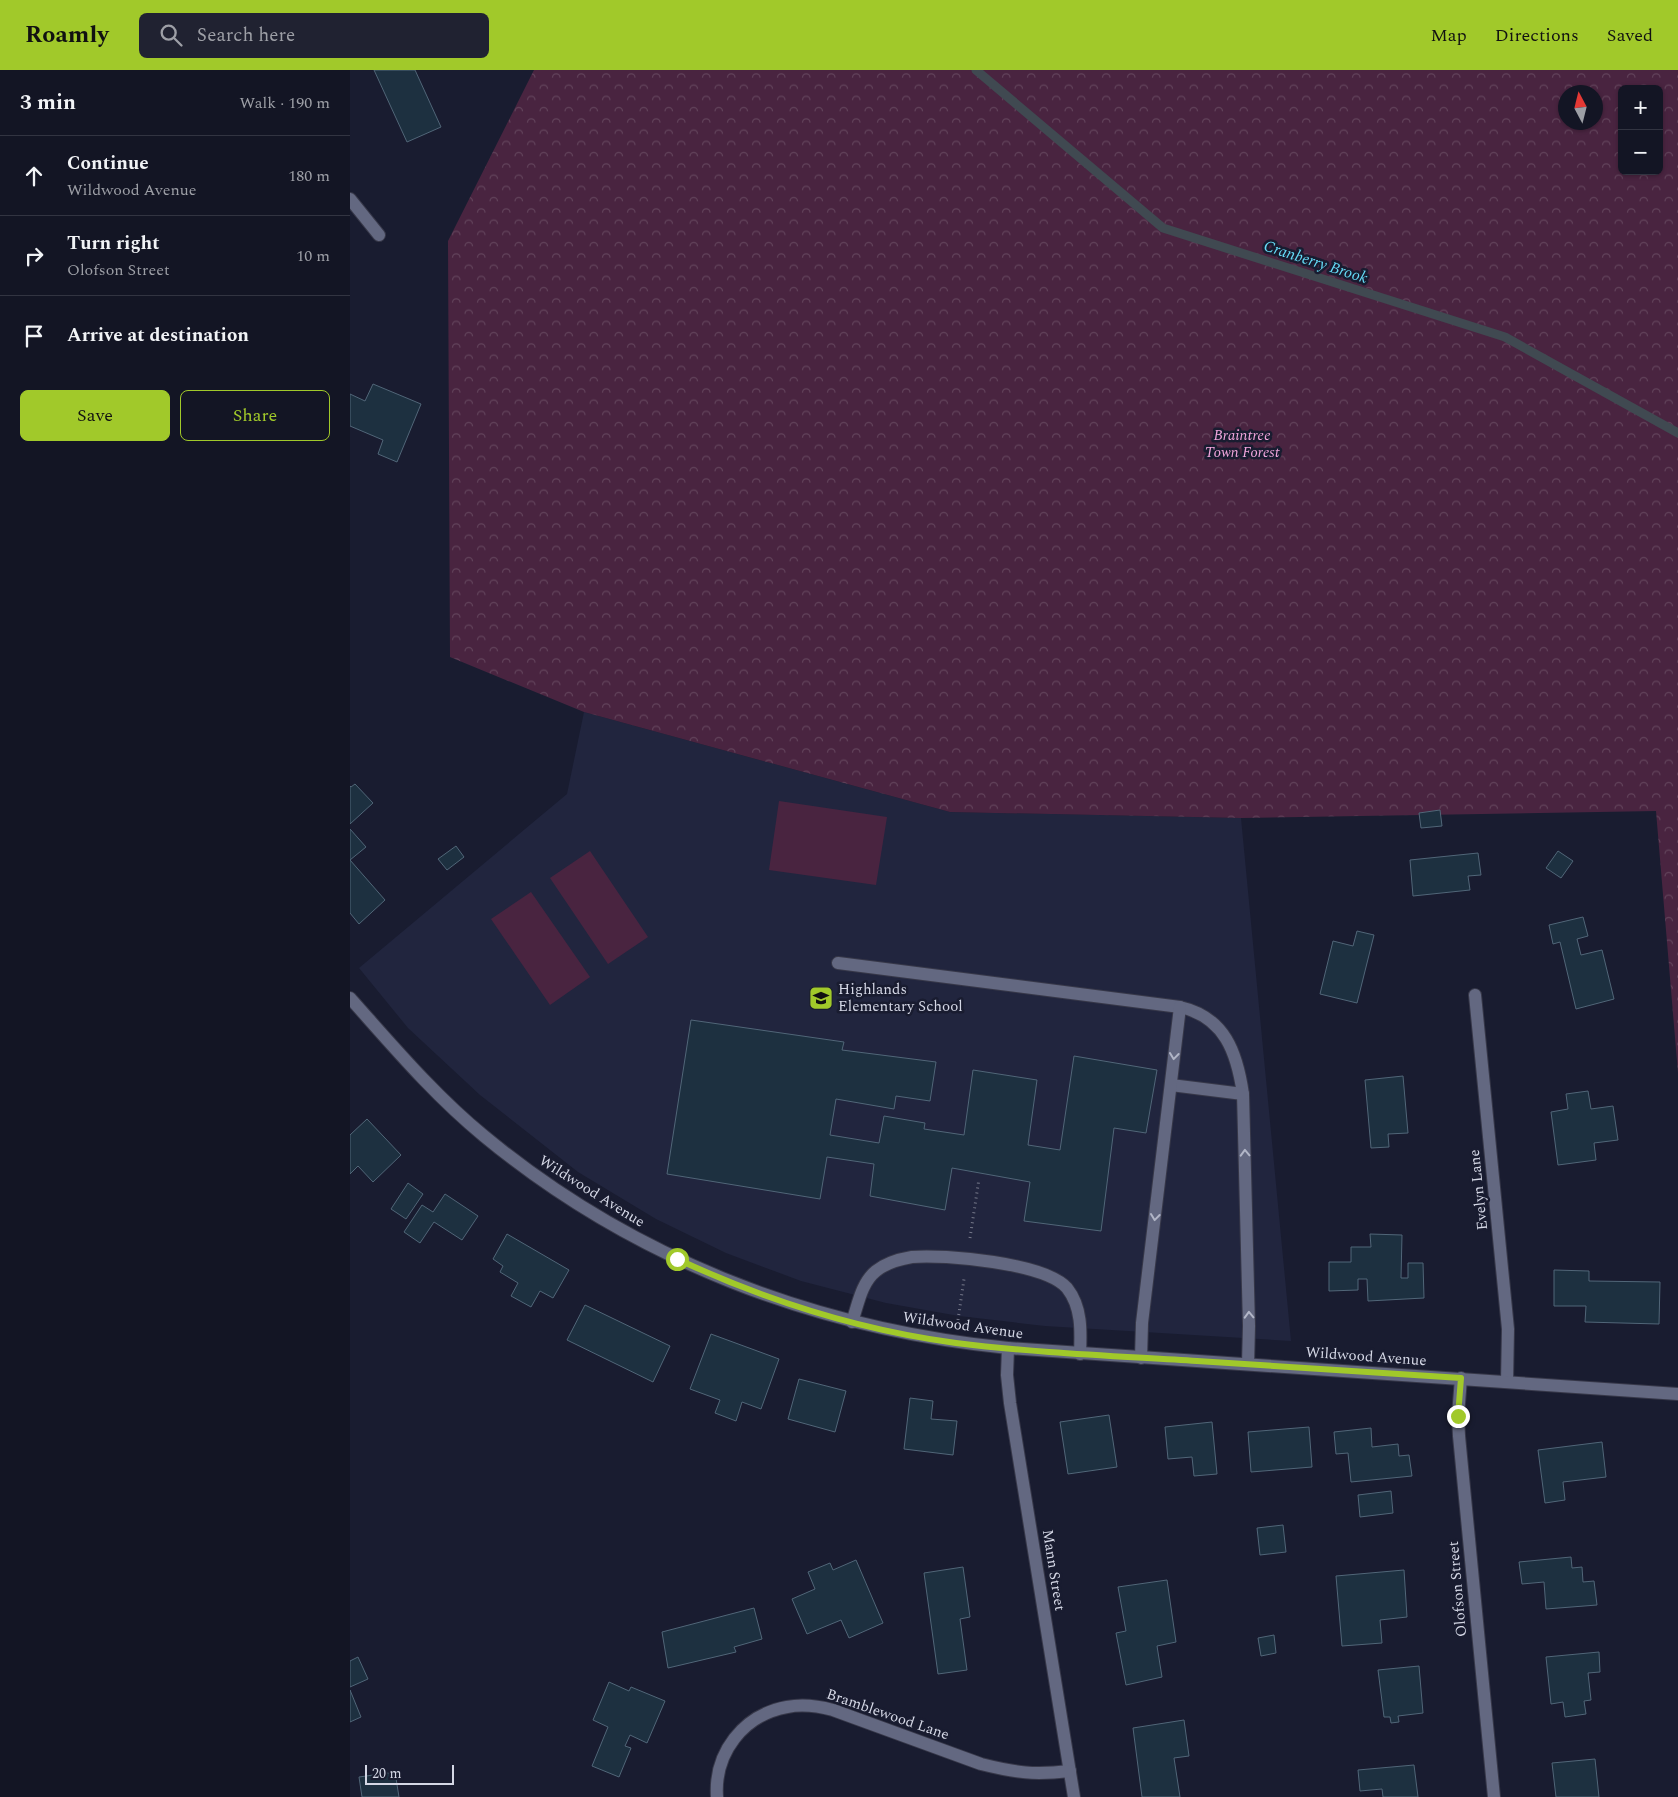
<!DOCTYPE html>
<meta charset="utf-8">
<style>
body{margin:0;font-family:Spectral,serif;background:#202231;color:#f1f3f6}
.controls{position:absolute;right:15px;top:15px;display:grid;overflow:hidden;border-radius:8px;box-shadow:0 1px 4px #0004}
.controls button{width:45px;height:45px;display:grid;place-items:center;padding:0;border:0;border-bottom:1px solid #323441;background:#131524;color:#f1f3f6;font:25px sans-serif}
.compass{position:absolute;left:1208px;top:15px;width:45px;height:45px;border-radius:50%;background:#131524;box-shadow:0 1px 4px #0004;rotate:353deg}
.scale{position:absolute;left:15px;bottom:12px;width:89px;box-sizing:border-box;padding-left:5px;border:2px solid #d4d7e5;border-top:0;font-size:14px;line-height:18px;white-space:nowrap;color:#d4d7e5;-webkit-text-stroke:4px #191c30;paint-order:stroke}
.stop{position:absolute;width:15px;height:15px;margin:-11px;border:4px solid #a1c92a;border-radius:50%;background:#fff}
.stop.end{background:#a1c92a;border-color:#fff;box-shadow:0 1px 5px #0008}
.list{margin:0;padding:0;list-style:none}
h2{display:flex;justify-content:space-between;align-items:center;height:65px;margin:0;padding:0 20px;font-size:21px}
h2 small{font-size:16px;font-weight:400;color:#9d9fa6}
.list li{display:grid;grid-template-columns:32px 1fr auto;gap:15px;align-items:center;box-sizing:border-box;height:80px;padding:0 20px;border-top:1px solid #323441}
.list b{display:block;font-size:19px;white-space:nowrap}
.list p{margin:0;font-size:16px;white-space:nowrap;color:#9d9fa6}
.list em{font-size:16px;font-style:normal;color:#9d9fa6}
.actions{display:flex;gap:10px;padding:15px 20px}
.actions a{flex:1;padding:11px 0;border:1px solid #a1c92a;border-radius:8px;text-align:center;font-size:18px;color:#a1c92a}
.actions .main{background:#a1c92a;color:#111}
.icon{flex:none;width:28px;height:28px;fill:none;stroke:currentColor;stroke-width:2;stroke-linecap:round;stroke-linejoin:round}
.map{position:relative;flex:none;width:1328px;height:1727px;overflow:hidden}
header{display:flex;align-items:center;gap:30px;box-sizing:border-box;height:70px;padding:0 25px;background:#a1c92a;color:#111}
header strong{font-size:24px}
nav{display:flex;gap:28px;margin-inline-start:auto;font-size:18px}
.search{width:350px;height:45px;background:#202231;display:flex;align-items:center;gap:12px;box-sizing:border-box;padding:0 18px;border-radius:8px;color:#9d9fa6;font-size:19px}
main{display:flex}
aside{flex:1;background:#131524}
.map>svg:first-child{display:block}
</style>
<header>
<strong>Roamly</strong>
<div class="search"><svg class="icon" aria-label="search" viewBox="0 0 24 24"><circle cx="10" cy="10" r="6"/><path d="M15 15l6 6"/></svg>Search here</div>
<nav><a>Map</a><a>Directions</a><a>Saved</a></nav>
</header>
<main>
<aside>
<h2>3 min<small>Walk · 190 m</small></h2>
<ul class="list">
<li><svg class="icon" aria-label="ahead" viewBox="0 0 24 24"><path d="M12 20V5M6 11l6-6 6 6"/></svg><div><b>Continue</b><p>Wildwood Avenue</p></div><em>180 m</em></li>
<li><svg class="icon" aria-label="right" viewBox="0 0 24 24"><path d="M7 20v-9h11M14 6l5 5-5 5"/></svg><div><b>Turn right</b><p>Olofson Street</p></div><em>10 m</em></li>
<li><svg class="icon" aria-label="arrive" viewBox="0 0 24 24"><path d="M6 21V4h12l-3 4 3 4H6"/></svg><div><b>Arrive at destination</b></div></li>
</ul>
<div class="actions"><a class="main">Save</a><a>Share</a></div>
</aside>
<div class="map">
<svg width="1328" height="1727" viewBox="0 0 1328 1727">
<defs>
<pattern id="forest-crowns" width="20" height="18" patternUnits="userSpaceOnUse" patternTransform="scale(1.25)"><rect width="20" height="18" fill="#492440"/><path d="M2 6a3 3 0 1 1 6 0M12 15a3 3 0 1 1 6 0" fill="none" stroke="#62435b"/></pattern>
</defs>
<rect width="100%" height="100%" fill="#191c30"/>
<path fill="#21253e" d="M234,642L600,742L891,748L941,1271L695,1256L609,1246L536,1233L451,1211L376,1183L306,1149L228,1102L130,1025L58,958L9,898L217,724Z"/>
<path fill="url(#forest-crowns)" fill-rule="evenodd" d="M184,0H1328V1003L1306,741L891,748L600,742L234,642L100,587L98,171ZM1272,19H1309V101H1272ZM1216,22H1246V52H1216Z"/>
<g fill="#492440">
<path d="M429,731L537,747L526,815L419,800Z"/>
<path d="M240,781L298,867L258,894L200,808Z"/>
<path d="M181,822L240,907L200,935L141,849Z"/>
</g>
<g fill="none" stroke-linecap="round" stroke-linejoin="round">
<path stroke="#404951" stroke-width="9" d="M626,0L813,158L1155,267L1328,363"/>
</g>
<g fill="#1d3040" stroke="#516678">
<path d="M24,0H65L91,57L57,72Z"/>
<path d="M23,314L71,334L47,392L28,384L33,370L0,356V324L15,331Z"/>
<path d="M5,714L23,733L0,754V716L1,717Z"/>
<path d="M1090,740L1092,756L1071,758L1069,743Z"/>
<path d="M0,759L16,777L0,790L35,830L9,854L0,843Z"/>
<path d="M106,776L114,787L97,800L88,789Z"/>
<path d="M1208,781L1223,791L1211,808L1196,798Z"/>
<path d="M1128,783L1131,805L1118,806L1120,820L1063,826L1060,790Z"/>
<path d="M1233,847L1238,866L1227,869L1231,885L1252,880L1264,929L1226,939L1210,872L1203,874L1199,855Z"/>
<path d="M1007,861L1024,865L1007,933L970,924L983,871L1003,876Z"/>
<path d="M341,950L494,972L492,980L586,992L580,1031L546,1026L544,1039L486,1029L480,1065L529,1073L534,1046L575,1053L574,1059L614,1065L623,1000L687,1010L678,1075L710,1080L724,986L807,1000L796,1063L764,1058L751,1161L674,1151L680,1112L602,1098L595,1140L520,1126L524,1094L477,1087L470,1129L317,1104Z"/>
<path d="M1053,1006L1058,1063L1038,1064L1039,1077L1021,1078L1015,1010Z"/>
<path d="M1238,1021L1241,1039L1263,1036L1268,1070L1244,1073L1246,1090L1208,1095L1201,1042L1218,1039L1216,1024Z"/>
<path d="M17,1049L51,1085L23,1112L8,1096L0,1104V1065Z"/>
<path d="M58,1113L73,1124L56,1149L41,1139Z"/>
<path d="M95,1124L128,1146L112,1170L84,1152L70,1173L54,1162L72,1135L83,1142Z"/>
<path d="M157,1164L219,1200L203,1228L190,1221L181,1237L161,1226L168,1213L150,1202L153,1196L143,1189Z"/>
<path d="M1020,1164L1052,1165L1051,1208H1058V1193H1073L1074,1228L1018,1231L1017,1209H1008V1220L979,1221V1192H1001V1177H1021Z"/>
<path d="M1204,1200L1239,1201V1211L1310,1212L1309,1254L1235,1252L1236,1236H1204Z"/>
<path d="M235,1235L320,1276L303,1312L217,1270Z"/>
<path d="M361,1264L429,1289L411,1339L392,1332L386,1351L365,1343L370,1330L340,1319Z"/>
<path d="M449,1309L496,1321L485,1362L438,1349Z"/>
<path d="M560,1328L583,1331L581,1349L607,1351L603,1385L554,1379Z"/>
<path d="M759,1345L767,1397L718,1404L710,1352Z"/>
<path d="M862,1352L867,1404L844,1406L842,1387L818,1389L815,1357Z"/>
<path d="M959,1357L962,1397L901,1402L898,1362Z"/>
<path d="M1021,1358L1022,1377L1048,1374L1049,1386L1059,1385L1062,1406L1001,1412L998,1383L986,1384L984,1362Z"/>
<path d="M1252,1372L1256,1407L1213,1412L1215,1430L1195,1433L1188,1380Z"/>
<path d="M1041,1421L1043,1443L1010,1447L1008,1425Z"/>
<path d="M933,1455L936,1482L910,1485L907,1458Z"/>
<path d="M1221,1487L1222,1498L1232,1497L1233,1512L1244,1511L1247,1535L1196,1539L1194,1512L1172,1514L1169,1492Z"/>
<path d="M506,1490L533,1553L499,1568L491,1550L457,1564L442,1529L465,1519L458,1502L480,1493L483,1500Z"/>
<path d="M613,1497L620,1547L610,1549L617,1600L588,1604L574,1503Z"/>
<path d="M1054,1500L1057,1547L1030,1550L1032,1573L992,1576L986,1506Z"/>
<path d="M817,1510L826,1572L807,1576L812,1607L776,1615L766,1563L776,1561L768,1517Z"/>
<path d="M404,1538L412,1569L384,1577L386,1582L318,1598L312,1562Z"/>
<path d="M924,1565L926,1583L911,1586L908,1568Z"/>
<path d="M1249,1582L1250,1602L1238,1603L1241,1630L1234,1631L1236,1644L1215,1647L1213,1632L1201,1634L1196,1587Z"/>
<path d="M8,1587L18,1609L0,1617V1591Z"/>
<path d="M1069,1596L1073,1643L1048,1646L1049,1652L1041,1653L1040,1647H1034L1028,1600Z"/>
<path d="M259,1612L279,1621L281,1617L315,1631L297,1673L280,1665L275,1676L281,1678L269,1707L242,1696L258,1657L243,1650Z"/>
<path d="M0,1620L11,1647L0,1652Z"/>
<path d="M834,1650L839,1686L824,1688L830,1727H792L783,1658Z"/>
<path d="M1245,1689L1249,1727H1206L1202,1693Z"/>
<path d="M1064,1695L1068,1727H1033L1032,1719L1010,1721L1008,1700Z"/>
<path d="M45,1702L49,1727H12L9,1707Z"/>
</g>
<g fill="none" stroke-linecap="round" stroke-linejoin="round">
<g stroke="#373849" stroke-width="14">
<g id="minor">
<path d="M0,129L29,165"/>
<path d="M488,893L830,937C875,947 887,983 893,1024L899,1256L898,1294"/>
<path d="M1125,925L1158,1259L1157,1312"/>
<path d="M0,928C42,975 84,1025 134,1066C284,1190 466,1259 658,1278L1328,1324"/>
<path d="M821,1015L893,1024"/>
<path d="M502,1252C508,1235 511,1213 526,1201C536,1193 550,1189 562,1187C594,1184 695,1193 717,1218C732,1237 731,1261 730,1284"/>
<path d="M658,1278L657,1305L660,1333L724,1727"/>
<path d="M791,1288L792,1253L830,937"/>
<path d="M1111,1308L1108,1346L1109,1366L1144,1727"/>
<path d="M367,1727C364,1683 393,1645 437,1637C452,1634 468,1636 483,1640L631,1694C667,1703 684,1705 720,1701"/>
</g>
</g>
<g stroke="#76798a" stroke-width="3" stroke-dasharray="1 4" stroke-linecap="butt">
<path d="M620,1168L629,1109"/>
<path d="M608,1250L614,1209"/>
</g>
<use href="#minor" stroke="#636881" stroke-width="12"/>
</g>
<defs><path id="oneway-chevron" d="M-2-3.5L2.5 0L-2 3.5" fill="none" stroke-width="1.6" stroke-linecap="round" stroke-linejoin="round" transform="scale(1.25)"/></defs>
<g stroke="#b2b6c7">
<use href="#oneway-chevron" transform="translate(824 986) rotate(97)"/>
<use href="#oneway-chevron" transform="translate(895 1083) rotate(-92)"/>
<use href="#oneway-chevron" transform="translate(805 1147) rotate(97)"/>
<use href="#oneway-chevron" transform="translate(899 1245) rotate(-92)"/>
</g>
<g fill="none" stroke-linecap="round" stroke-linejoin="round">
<path stroke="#a1c92a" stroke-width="6" d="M327,1189C415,1230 509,1260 606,1273C686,1283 767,1286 847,1291C935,1296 1023,1302 1111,1308L1108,1346"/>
</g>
<defs>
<g id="school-square" transform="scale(1.25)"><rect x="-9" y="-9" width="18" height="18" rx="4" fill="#a1c92a" stroke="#191c30"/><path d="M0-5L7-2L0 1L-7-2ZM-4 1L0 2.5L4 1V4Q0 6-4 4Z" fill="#111"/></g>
</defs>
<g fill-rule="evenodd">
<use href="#school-square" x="471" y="928"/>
</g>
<g text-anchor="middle" stroke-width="5" stroke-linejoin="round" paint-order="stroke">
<g font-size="15" font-style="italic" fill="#f2a6dd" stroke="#191c30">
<text x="892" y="370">Braintree<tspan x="892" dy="17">Town Forest</tspan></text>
</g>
<g font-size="15" fill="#d4d7e5" stroke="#191c30" text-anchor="start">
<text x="488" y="924">Highlands<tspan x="488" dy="17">Elementary School</tspan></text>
</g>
<g font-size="15" fill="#d4d7e5" stroke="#191c30">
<text transform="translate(1128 1120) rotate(-96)" y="5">Evelyn Lane</text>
<text transform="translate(242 1121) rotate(32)" y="5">Wildwood Avenue</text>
<text transform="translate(613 1255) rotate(8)" y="5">Wildwood Avenue</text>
<text transform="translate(1016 1286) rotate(4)" y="5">Wildwood Avenue</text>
<text transform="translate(704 1500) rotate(81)" y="5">Mann Street</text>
<text transform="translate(1107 1519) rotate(-95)" y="5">Olofson Street</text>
<text transform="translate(538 1644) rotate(19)" y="5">Bramblewood Lane</text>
</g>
<g font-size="16" font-style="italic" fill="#65dbf6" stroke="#191c30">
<text transform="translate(966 191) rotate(18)" y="6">Cranberry Brook</text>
</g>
</g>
</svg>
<div class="controls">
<button>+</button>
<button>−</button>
</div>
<svg class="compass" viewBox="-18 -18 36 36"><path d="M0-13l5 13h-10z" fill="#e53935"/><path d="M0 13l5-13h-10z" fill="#9d9fa6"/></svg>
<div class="scale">20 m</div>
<div class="stop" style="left:327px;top:1189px"></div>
<div class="stop end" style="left:1108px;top:1346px"></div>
</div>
</main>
